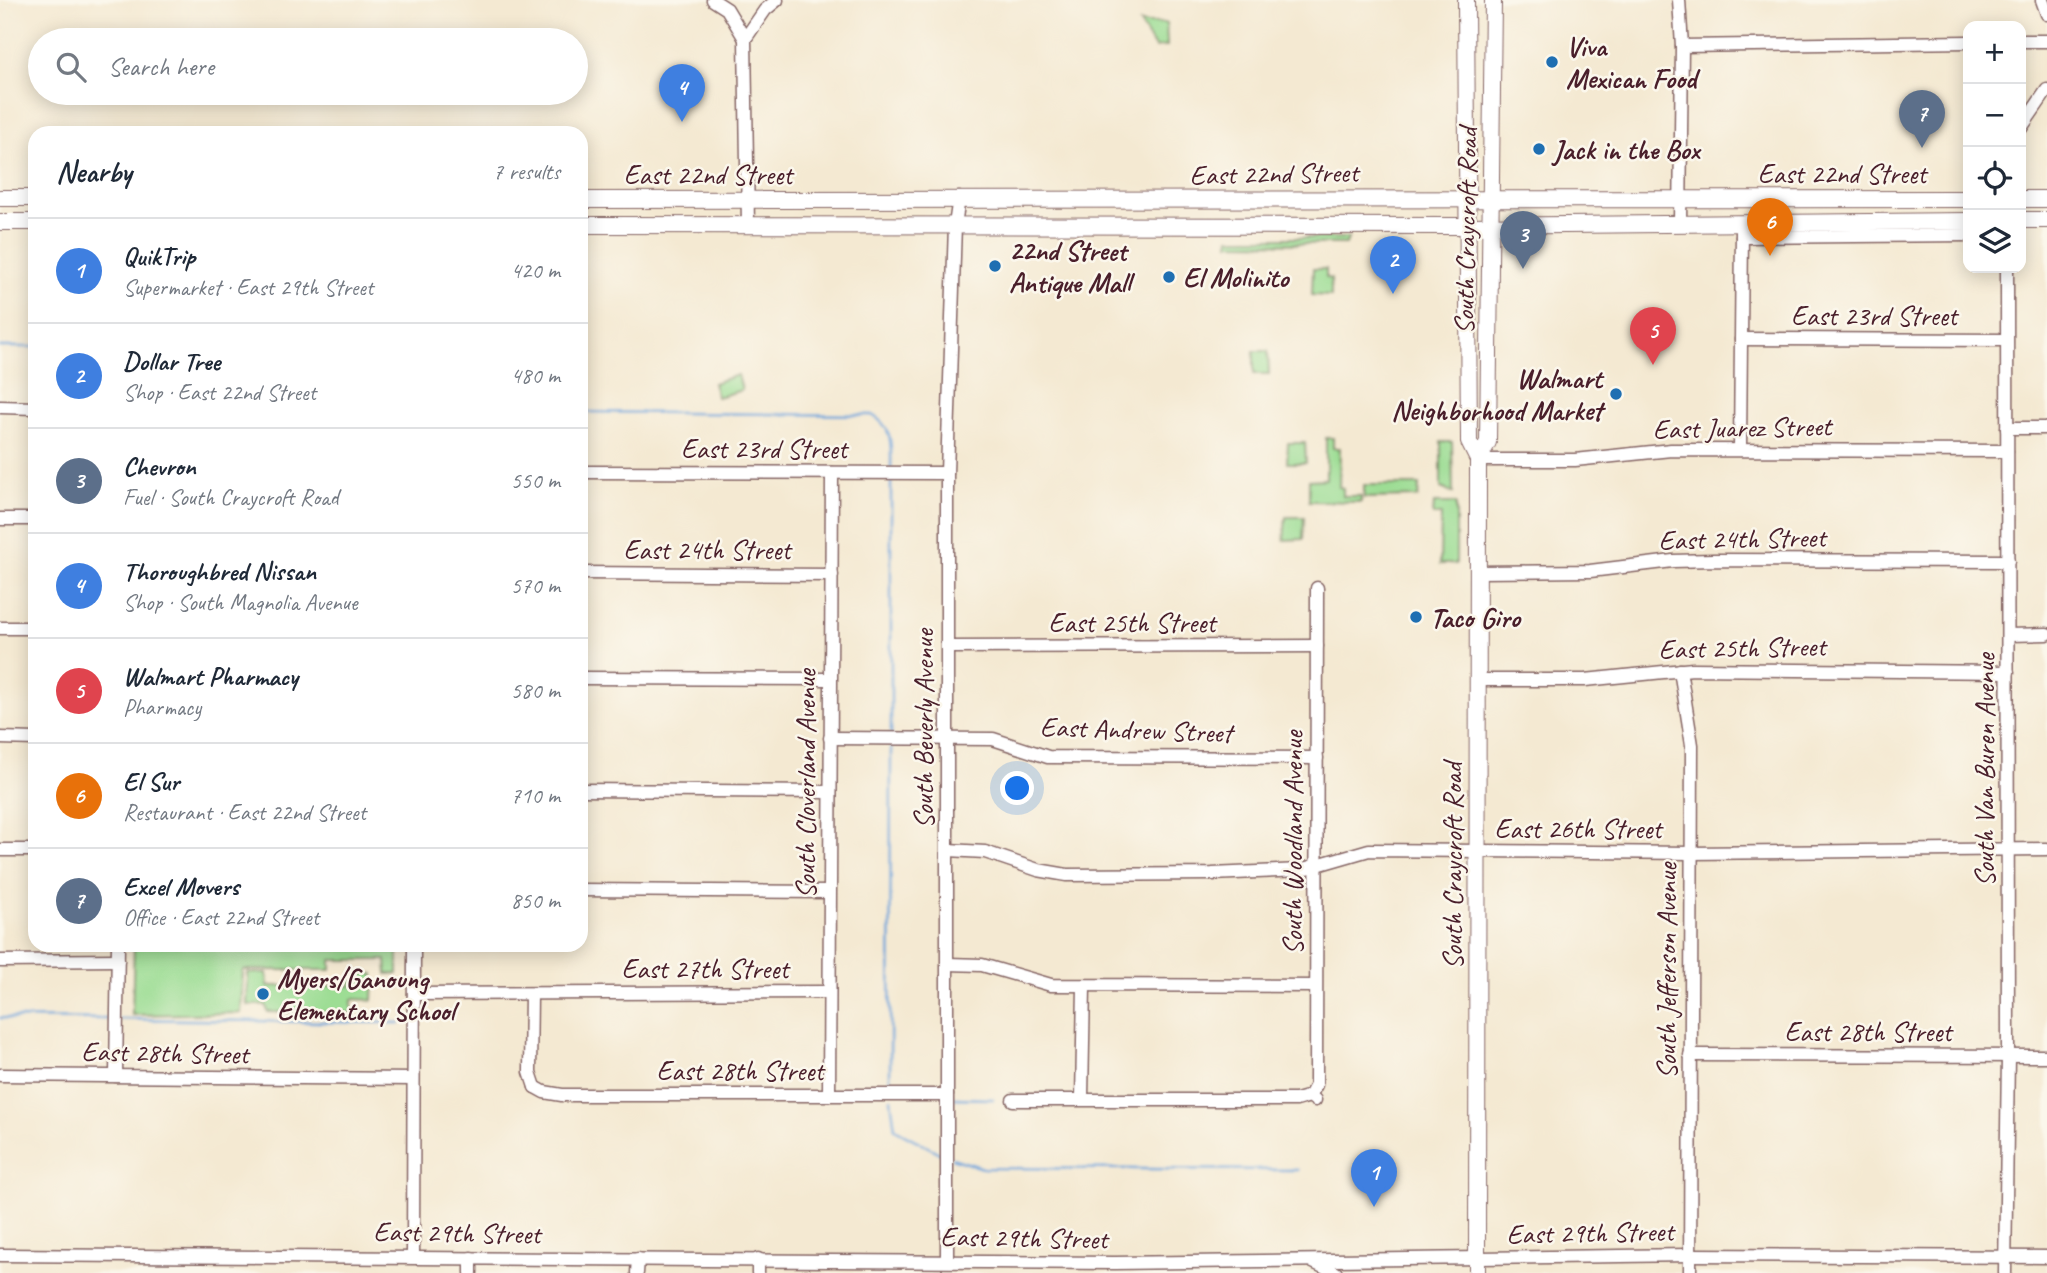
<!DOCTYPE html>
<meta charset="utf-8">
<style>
body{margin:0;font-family:Caveat,sans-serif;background:#f2f2f3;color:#1f2937}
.controls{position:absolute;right:21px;top:21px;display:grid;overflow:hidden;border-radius:14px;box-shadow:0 4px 18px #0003}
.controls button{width:63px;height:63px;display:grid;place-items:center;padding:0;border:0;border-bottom:2px solid #e0e1e3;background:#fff;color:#1f2937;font:35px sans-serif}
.you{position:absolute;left:1018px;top:789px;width:24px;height:24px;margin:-18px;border:5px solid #fff;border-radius:50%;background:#1a73e8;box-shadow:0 0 0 10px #1a73e833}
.badge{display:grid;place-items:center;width:46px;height:46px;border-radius:50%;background:#0b8043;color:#fff;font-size:23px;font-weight:700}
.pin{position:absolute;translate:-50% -58px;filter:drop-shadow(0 2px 4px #0008)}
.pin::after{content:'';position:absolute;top:37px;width:24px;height:21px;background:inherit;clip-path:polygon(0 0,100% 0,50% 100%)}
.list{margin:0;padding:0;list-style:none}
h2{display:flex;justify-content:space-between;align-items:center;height:91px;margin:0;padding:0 28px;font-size:30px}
h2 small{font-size:23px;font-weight:400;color:#747a83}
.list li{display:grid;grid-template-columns:46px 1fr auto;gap:21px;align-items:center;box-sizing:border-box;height:105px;padding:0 28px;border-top:2px solid #e0e1e3}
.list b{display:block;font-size:26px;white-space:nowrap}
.list p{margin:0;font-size:23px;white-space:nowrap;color:#747a83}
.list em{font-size:23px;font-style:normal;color:#747a83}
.icon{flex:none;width:38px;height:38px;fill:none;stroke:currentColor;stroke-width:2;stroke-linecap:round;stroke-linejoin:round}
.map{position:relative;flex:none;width:2047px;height:1273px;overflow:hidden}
.search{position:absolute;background:#fff;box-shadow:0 4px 18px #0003;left:28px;top:28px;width:560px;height:77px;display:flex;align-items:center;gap:18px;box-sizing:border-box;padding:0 24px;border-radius:38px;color:#747a83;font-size:26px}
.panel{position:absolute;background:#fff;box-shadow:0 4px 18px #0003;left:28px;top:126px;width:560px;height:826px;border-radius:21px}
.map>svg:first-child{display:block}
</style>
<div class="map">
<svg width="2047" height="1273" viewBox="0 0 2047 1273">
<rect width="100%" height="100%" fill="#fbf7ec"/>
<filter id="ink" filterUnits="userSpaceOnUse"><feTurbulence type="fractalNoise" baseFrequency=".0143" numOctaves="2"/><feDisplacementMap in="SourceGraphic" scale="14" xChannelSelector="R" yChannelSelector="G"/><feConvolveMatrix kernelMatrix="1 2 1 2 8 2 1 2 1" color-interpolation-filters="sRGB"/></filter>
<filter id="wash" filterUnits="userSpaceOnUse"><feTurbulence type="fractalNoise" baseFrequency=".00686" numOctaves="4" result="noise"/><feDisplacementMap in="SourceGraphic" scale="28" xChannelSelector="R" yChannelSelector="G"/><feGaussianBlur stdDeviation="1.57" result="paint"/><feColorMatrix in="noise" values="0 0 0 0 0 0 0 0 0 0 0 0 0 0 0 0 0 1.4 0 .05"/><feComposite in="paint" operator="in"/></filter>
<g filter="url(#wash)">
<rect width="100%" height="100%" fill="#f4e9d2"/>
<g fill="#9ddd94" stroke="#747e60" stroke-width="2">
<path d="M1140,23H1166L1167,46L1155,48Z"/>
<path d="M1230,238H1348L1346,244L1229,243Z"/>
<path d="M1313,269H1326V278L1331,279V296L1312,295Z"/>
<path d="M1254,351H1268L1269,374H1254Z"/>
<path d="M738,375L742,390L717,397L713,383Z"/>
<path d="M1326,438H1333V448H1340L1339,487L1343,488V496H1361V502L1309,501V480L1326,479Z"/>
<path d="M1441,442H1452L1453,493L1441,488Z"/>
<path d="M1288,443H1305L1306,463H1287Z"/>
<path d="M1364,485H1419L1418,497L1364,498Z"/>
<path d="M1434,503H1456V564H1440L1441,515H1433Z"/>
<path d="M1286,517H1304L1303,539L1284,540Z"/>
<path d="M134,945H398V974H387L386,960H331V970H243L241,1013L132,1015Z"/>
<path d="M248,973H267L268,986H351L352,973L374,974L373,1000L352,999V1013L268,1012L266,1005H247Z"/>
</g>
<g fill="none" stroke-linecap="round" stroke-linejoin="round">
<g stroke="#6ca3da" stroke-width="2.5">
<path d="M0,347H35"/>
<path d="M581,412L872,415C894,427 891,447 891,470"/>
<path d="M891,736V476"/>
<path d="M0,1018L113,1019"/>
<path d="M120,1019L400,1023"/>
<path d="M890,1089L891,742"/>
<path d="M954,1098L993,1099"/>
<path d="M891,1099L895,1129L943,1155"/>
<path d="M952,1158L983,1168L1298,1170"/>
</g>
</g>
</g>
<g filter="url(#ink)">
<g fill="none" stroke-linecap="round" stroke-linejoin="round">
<g stroke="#866665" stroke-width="15">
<g id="minor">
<path d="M713,0L727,9L745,39"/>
<path d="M1679,0L1682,46L1680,223"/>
<path d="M2042,0L2047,14"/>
<path d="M2021,41H2047"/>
<path d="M1682,46L1968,42"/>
<path d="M2021,128L2047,90"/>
<path d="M748,225L745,39L765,10L777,0"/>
<path d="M1742,237L1968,235"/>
<path d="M1741,339L2006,340"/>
<path d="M0,407L35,408"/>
<path d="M2007,428H2047"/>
<path d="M1740,449L1742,231"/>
<path d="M1478,460H1575L1671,450L2007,451"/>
<path d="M581,472L947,473"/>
<path d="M0,519H35"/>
<path d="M1477,572L1590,571L1673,561L1713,560L2008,561"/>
<path d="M581,573L832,575"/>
<path d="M0,628H35"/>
<path d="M2008,635L2047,634"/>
<path d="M948,647L1317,646"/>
<path d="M1680,670L1692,745L1690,1273"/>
<path d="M581,678L830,679"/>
<path d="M1478,680H1585L1693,669L2008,672"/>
<path d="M0,738L35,739"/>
<path d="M830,738L993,739L1048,757L1317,758"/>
<path d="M581,790L829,792"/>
<path d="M0,850H35"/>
<path d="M948,850L985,852L1038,870L1067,875L1212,874L1300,870L1369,850L1691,853L2047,849"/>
<path d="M581,890L829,892"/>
<path d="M0,961L118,960"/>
<path d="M948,964L982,965L1051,985L1315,986"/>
<path d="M414,994L828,992"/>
<path d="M531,994L530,1072L535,1087"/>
<path d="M1690,1055L2047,1056"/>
<path d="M0,1075L413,1079"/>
<path d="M116,1076L118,945"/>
<path d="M535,1087L544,1092L562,1095H947"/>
<path d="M829,1095L832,473"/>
<path d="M1310,1096L1316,1085L1317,588"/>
<path d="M1082,1099L1084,986"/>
<path d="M1013,1100H1296L1310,1096L1315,1100"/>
<path d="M0,1255L1115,1263L1690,1255L2047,1257"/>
<path d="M413,1256L414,945"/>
<path d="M471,1258V1273"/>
<path d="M947,1261V473L955,225L959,198"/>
<path d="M1313,1262L1336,1273"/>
<path d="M637,1273L638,1259"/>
<path d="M758,1273V1259"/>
<path d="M2005,1273L2008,1056L2007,268"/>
</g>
</g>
<g stroke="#866665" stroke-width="18">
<g id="major">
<path d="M1466,0L1469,442L1478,460L1477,1273"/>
<path d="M0,198H35"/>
<path d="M2021,199H2047"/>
<path d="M581,200L1968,199"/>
<path d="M2021,220H2047"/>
<path d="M0,222H35"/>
<path d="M581,225L1466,226L1968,221"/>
<path d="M1478,460L1488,442L1493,0"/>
</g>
</g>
<use href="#minor" stroke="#fff" stroke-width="12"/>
<use href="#major" stroke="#fff" stroke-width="16"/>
</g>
</g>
<g fill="#1f6fb2" stroke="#fbf7ec" stroke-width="2.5">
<circle cx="1552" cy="62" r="7"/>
<circle cx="1539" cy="149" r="7"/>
<circle cx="995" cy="266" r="7"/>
<circle cx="1169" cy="277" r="7"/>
<circle cx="1616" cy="394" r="7"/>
<circle cx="1416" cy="617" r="7"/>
<circle cx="263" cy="994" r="7"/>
</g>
<g text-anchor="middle" stroke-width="5" stroke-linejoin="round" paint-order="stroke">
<g font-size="28" font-weight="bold" fill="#4a1f2b" stroke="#fbf7ec" text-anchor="start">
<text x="1566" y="56">Viva<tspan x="1566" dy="32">Mexican Food</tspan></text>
<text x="1553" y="159">Jack in the Box</text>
<text x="1009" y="260">22nd Street<tspan x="1009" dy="32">Antique Mall</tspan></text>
<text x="1183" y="287">El Molinito</text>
<text x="1602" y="388" text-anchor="end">Walmart<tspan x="1602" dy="32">Neighborhood Market</tspan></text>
<text x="1430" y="627">Taco Giro</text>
<text x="277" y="988">Myers/Ganoung<tspan x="277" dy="32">Elementary School</tspan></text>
</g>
<g font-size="28" fill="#4a1f2b" stroke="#fbf7ec">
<text transform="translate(1274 173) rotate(-1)" y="10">East 22nd Street</text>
<text x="1842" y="183">East 22nd Street</text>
<text x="708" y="184">East 22nd Street</text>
<text transform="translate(1465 231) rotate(-89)" y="10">South Craycroft Road</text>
<text x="1874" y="325">East 23rd Street</text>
<text transform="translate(1742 427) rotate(-1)" y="10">East Juarez Street</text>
<text x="764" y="458">East 23rd Street</text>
<text transform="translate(1742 538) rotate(-1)" y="10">East 24th Street</text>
<text x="707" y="559">East 24th Street</text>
<text x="1132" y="632">East 25th Street</text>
<text transform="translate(1742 647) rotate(-1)" y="10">East 25th Street</text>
<text transform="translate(923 729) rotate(-90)" y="10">South Beverly Avenue</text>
<text transform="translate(1136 729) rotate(2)" y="10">East Andrew Street</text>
<text transform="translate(1984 770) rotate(-90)" y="10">South Van Buren Avenue</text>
<text transform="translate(805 784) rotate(-90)" y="10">South Cloverland Avenue</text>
<text x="1578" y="838">East 26th Street</text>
<text transform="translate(1292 843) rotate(-90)" y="10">South Woodland Avenue</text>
<text transform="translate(1452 866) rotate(-90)" y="10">South Craycroft Road</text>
<text x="705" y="978">East 27th Street</text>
<text transform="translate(1666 971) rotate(-90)" y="10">South Jefferson Avenue</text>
<text x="1868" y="1041">East 28th Street</text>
<text transform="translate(165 1052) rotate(1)" y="10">East 28th Street</text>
<text x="740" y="1080">East 28th Street</text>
<text transform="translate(457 1232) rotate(1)" y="10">East 29th Street</text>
<text transform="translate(1590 1232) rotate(-1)" y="10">East 29th Street</text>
<text transform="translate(1024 1237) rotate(1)" y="10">East 29th Street</text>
</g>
</g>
</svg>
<div class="controls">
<button>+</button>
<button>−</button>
<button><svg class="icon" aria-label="locate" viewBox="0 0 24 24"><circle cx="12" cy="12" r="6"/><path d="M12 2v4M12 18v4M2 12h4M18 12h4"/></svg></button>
<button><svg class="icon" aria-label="layers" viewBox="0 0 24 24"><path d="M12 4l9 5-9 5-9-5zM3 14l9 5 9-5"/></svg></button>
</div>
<div class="you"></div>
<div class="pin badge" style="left:1374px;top:1207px;background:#3f7fe0">1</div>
<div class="pin badge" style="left:1393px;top:294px;background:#3f7fe0">2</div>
<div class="pin badge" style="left:1523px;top:269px;background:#5c6f8a">3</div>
<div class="pin badge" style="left:682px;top:122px;background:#3f7fe0">4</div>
<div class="pin badge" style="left:1653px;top:365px;background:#e0444e">5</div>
<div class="pin badge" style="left:1770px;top:256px;background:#e8710a">6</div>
<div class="pin badge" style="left:1922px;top:148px;background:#5c6f8a">7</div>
<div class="search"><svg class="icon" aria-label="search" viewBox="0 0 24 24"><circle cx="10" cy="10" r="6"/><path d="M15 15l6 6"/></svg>Search here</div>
<section class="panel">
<h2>Nearby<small>7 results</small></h2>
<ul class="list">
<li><span class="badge" style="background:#3f7fe0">1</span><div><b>QuikTrip</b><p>Supermarket · East 29th Street</p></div><em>420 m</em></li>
<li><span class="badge" style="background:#3f7fe0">2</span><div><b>Dollar Tree</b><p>Shop · East 22nd Street</p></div><em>480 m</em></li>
<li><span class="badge" style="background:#5c6f8a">3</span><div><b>Chevron</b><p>Fuel · South Craycroft Road</p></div><em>550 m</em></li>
<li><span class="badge" style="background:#3f7fe0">4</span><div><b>Thoroughbred Nissan</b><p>Shop · South Magnolia Avenue</p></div><em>570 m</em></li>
<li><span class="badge" style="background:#e0444e">5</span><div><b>Walmart Pharmacy</b><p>Pharmacy</p></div><em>580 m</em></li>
<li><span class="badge" style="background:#e8710a">6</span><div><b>El Sur</b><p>Restaurant · East 22nd Street</p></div><em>710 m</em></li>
<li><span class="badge" style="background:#5c6f8a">7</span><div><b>Excel Movers</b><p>Office · East 22nd Street</p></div><em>850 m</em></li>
</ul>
</section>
</div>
